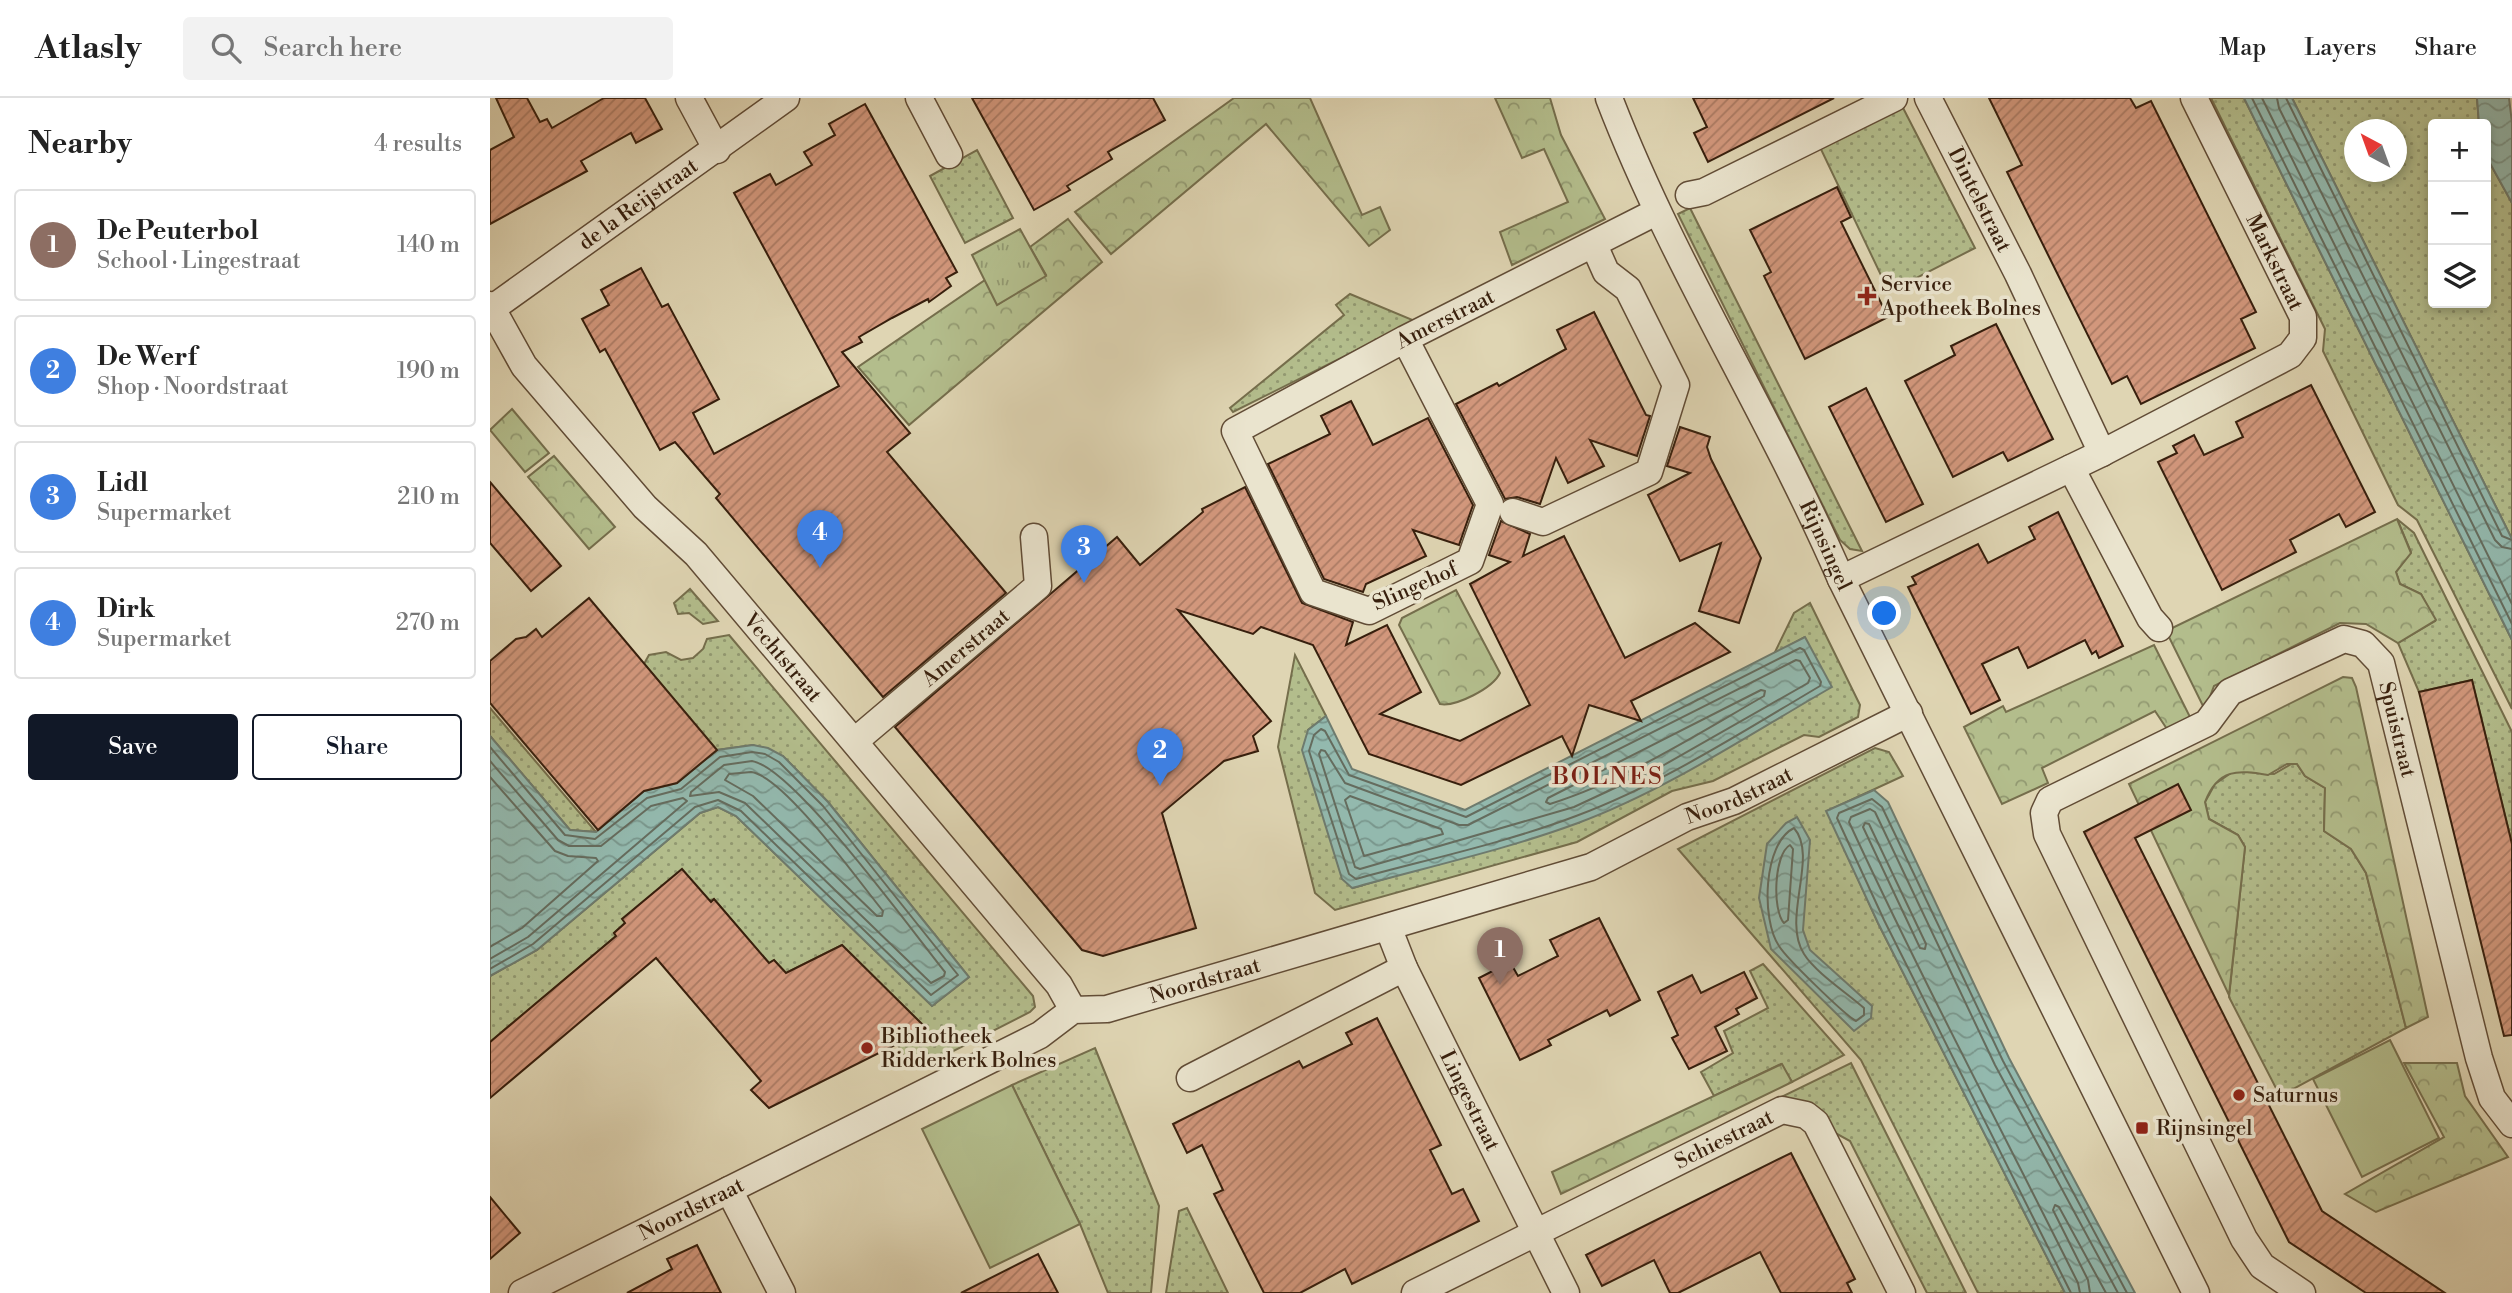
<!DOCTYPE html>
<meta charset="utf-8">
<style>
body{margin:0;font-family:"Libre Bodoni",serif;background:#f2f2f2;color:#222}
.controls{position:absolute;right:21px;top:21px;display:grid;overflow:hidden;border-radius:7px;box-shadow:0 4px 10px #0003}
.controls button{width:63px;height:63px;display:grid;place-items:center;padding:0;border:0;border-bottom:2px solid #e0e0e0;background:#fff;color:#222;font:35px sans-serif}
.compass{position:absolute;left:1854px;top:21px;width:63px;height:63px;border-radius:50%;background:#fff;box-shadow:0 4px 10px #0003;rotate:319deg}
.you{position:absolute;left:1395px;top:516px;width:24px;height:24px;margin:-18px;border:5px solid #fff;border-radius:50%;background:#1a73e8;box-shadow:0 0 0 10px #1a73e833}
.badge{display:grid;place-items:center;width:46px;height:46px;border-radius:50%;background:#111827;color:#fff;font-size:23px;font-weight:700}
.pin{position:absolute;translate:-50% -58px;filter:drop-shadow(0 2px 4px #0008)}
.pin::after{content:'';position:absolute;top:37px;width:24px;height:21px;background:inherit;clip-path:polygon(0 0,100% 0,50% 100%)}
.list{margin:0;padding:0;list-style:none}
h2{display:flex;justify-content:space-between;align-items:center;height:91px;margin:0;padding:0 28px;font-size:30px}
h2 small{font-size:23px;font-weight:400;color:#767676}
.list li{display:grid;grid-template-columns:46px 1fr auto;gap:21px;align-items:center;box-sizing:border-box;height:112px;margin:0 14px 14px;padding:0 14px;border:2px solid #e0e0e0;border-radius:7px}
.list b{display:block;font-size:26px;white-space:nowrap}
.list p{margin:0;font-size:23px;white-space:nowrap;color:#767676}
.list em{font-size:23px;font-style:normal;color:#767676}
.actions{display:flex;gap:14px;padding:21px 28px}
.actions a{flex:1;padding:16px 0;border:2px solid #111827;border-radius:7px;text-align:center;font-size:24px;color:#111827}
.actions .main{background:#111827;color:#fff}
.icon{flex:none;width:38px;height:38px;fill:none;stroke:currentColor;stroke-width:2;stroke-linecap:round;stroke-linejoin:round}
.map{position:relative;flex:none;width:2022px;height:1195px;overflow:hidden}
header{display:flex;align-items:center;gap:42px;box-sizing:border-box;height:98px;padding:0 35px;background:#fff;border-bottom:2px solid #e0e0e0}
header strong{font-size:33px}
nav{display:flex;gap:38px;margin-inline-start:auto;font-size:24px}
.search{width:490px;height:63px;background:#f2f2f2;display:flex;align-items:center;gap:18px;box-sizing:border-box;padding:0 24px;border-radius:7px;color:#767676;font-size:26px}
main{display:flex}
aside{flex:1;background:#fff}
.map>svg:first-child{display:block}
</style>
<header>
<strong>Atlasly</strong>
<div class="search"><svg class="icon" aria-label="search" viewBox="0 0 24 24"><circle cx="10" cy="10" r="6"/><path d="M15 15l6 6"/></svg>Search here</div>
<nav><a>Map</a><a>Layers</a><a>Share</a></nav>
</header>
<main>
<aside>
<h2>Nearby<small>4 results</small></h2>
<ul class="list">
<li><span class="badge" style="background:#8d6e63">1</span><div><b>De Peuterbol</b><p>School · Lingestraat</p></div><em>140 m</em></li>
<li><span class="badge" style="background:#3f7fe0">2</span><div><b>De Werf</b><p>Shop · Noordstraat</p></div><em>190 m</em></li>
<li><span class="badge" style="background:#3f7fe0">3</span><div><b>Lidl</b><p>Supermarket</p></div><em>210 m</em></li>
<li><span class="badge" style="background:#3f7fe0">4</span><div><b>Dirk</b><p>Supermarket</p></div><em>270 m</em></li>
</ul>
<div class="actions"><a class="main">Save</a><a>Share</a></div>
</aside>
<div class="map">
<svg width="2022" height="1195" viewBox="0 0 2022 1195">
<defs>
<pattern id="grass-dots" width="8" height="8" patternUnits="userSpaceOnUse" patternTransform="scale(1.75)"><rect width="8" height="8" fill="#b3bd8c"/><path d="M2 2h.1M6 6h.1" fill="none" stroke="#929971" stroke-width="1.8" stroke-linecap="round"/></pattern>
<pattern id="forest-crowns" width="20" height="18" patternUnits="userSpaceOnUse" patternTransform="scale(1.75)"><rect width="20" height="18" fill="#b3bd8c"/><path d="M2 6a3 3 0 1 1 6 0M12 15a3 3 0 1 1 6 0" fill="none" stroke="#929971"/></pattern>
<pattern id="park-tufts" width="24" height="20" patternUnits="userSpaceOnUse" patternTransform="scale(1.75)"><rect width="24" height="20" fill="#b3bd8c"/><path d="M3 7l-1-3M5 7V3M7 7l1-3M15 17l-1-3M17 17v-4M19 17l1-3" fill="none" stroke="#929971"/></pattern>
<pattern id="water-waves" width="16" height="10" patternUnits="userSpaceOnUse" patternTransform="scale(1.75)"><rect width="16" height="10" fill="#93b9ae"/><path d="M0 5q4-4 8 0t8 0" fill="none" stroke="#79968c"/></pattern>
<pattern id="building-hatch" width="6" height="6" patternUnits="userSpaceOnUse" patternTransform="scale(1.75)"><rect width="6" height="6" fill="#d2977c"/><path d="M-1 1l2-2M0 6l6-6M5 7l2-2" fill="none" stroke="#ab7b64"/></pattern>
</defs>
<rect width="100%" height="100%" fill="#dfd5b3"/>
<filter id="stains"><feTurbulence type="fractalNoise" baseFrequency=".00286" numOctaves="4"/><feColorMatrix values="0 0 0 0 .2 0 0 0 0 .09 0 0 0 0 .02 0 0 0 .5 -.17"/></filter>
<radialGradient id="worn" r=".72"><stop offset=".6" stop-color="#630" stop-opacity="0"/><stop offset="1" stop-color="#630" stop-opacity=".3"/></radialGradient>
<g fill="url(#grass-dots)" stroke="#756e4c" stroke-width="2" fill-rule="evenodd">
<path d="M1721,0H1754L2022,542V611L1927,422L1908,407L1833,253L1835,231Z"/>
<path d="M1802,0H1987L1989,26H1943V205H1996V58L2022,105V441ZM1864,32H1906V74H1864Z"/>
<path d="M1410,4L1485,150L1399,194L1328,45Z"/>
<path d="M487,52L523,120L475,145L440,78Z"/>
<path d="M1200,110L1372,453L1360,451L1350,442L1188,116Z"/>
<path d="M860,196L925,223L743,314L740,310L854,217L846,207Z"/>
<path d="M1907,421L1924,435L2022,634V746L1982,582L1929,594L1908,545L1945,523L1931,496L1910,486L1906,474L1921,454Z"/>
<path d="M200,491L228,523L213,526L199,515L188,516L184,505Z"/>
<path d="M1320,505L1370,607L1368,619L1329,639L1314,637L1223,683L1182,693L1087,744L845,812L825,795L788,649L805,557L836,618L818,632L863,790L1090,724L1315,539L1284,556L1304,515Z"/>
<path d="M239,537L543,898L545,909L540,914L438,966L413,957L408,947L437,931L352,847L296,875L284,862L279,865L224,801L133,821L135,825L124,835L126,838L0,944V878L47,852L210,715L228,709L246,718L442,908L479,879L338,704L293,658L263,647L227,652L154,566L159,557L176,554L191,562L203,560L213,551L217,541Z"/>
<path d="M0,610L106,734L80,732L0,638Z"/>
<path d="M1385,650L1399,654L1413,678L1337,713L1388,825L1575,1195H1488L1371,962L1188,751Z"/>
<path d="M1803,665L1807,666L1815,678L1835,690L1834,733L1861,751L1876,775L1916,930L1790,998L1739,899L1755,749L1748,737L1719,721L1715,704L1725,686L1744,673L1784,676Z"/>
<path d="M1273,866L1354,957L1302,984L1291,966L1224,998L1211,974L1243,955L1234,933L1278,910L1260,873Z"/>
<path d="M605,950L669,1108L661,1195H618L590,1126L522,987Z"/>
<path d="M1361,965L1476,1195H1437L1360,1043L1285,1002Z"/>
<path d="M697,1110L738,1195H676L689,1113Z"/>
</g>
<g fill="url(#forest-crowns)" stroke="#756e4c" stroke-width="2">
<path d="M744,0H820L872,117L890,109L900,132L879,148L776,26L621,156L585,114Z"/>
<path d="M1005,0H1060L1071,37L1115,121L1022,167L1010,134L1078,104L1054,51L1032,60Z"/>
<path d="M578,121L612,164L419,327L368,269L495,182L508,206L556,177L540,149Z"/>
<path d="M22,311L59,355L35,374L0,332Z"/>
<path d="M64,358L125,429L99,451L38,379Z"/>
<path d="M1907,421L1921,455L1906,474L1910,486L1931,496L1946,522L1908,545L1876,526L1850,525L1724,588L1715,612L1676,533Z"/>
<path d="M966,492L1010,575C1003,590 966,609 950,606L909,527L912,520Z"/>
<path d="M1664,547L1700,619L1677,631L1665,613L1552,670L1558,685L1512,706L1474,629L1513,608L1516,614Z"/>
<path d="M1853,579L1862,580L1866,589L1938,919L1916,930L1876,775L1861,751L1834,733L1835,690L1815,678L1807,666H1797L1778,677C1748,672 1728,670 1715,704L1719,721L1748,737L1755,749L1739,897L1639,686Z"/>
<path d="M1914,965H1967L1975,998L2018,1059L1886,1114L1855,1096L1954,1039Z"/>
<path d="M1292,966L1302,984L1071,1096L1062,1074Z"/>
</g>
<path fill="url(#park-tufts)" stroke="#756e4c" stroke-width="2" d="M530,131L556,178L507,207L482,157Z"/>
<g fill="#b3bd8c" stroke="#756e4c" stroke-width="2">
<path d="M1900,942L1949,1040L1872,1079L1823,981Z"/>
<path d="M522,987L590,1126L500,1170L432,1031Z"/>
</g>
<g fill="url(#water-waves)" stroke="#6e7b6e" stroke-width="2">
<path d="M1754,0H1802L2022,441V542Z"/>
<path d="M1987,0H2019L2022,25V105L1996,58V26H1989Z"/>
<path d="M1315,539L1342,589C1260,636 1177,692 1088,725C1015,752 937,769 862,790L852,781L812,652L818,632L836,618L862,671L975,712Z"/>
<path d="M0,638L80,732L106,734L154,693L187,685L227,652L263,647L278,650L293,658L338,704L479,879L442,908L246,718L228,709L210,715L47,852L0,878Z"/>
<path d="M1384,692L1398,704L1519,960L1645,1195H1575L1388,825L1336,713Z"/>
<path d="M1307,719L1320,742L1313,832L1320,852L1382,908L1381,920L1364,933L1281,851L1269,800L1277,746L1296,725Z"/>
</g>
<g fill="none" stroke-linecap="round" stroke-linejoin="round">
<g stroke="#656c5e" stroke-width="2">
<path d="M1762,0L2022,526"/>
<path d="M1772,0L2022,506"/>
<path d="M1787,0L1789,10L2005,442L2012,449L2022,451"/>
<path d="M1796,0L2012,438L2022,442"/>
<path d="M1310,550L1314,552L1331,584L1330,588C1252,634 1172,686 1086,718C1015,745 939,761 866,781L859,776L819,653L824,637L831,631L835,633L859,677L976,719Z"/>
<path d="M1306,562L1310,563L1320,580L1318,585L1174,667L1084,709L870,771L865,769L829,656L831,652L835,653L855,685L969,727H978Z"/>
<path d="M1271,592L1275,593L1274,598C1206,637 1136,682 1060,706L1056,704L1058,700Z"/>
<path d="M0,649L75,737L105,741L157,700L191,691L230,659L262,654L275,656L289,664L333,708L468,877L441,897L251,713L228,702L205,709L43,846L0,871"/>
<path d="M0,663L68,742L79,748H111L161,708L193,700L197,703L38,839L0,861"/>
<path d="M262,663C304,670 422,833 455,874L454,878L441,885L255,705L229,694L200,698L201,694L234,667Z"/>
<path d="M261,674C294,678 369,784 393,813L392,818H387L263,698L235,682L239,676Z"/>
<path d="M0,679L65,753L78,758L106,760L108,763L32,830L0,849"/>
<path d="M860,698L951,731L953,736L874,758L855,702Z"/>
<path d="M1375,725L1379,726L1436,846L1435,851L1430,850L1373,729Z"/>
<path d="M1304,730C1329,759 1291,820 1314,856C1325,874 1357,895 1374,910V917L1366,923C1355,917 1297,861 1289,848C1271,822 1273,745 1304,730Z"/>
<path d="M1300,747L1303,751L1298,822L1294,825C1282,812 1284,756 1300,747Z"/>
<path d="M1581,1195L1394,822L1347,720L1349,715L1382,701L1392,709L1513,963L1637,1195"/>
<path d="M1590,1195L1588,1185C1512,1032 1431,880 1359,724L1361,719L1380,711L1385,714L1505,967L1628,1195"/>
<path d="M1600,1195L1598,1182L1563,1112L1565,1107L1569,1109L1616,1195"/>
</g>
</g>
<g fill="url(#building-hatch)" stroke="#371f0d" stroke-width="2">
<path d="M6,0H37L50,24L57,21L62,30L114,0H155L172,31L146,45L141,35L91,63L97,73L0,126V52L24,39Z"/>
<path d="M482,0H663L675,22L618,54L622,61L577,88L580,92L544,112Z"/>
<path d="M1203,0H1344L1218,64L1204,35L1217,29Z"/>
<path d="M1499,0H1640L1646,10L1661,3L1766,214L1751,221L1765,250L1651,306L1637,278L1622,286L1517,74L1532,67Z"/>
<path d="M375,6L467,174L456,180L461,188L439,204L438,201L402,220L369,239L372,244L352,254L420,335L397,354L516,495L393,599L226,400L230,396L185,344L170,352L115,251L110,254L92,221L119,207L111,192L151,170L172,209L178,206L229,301L203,315L224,356L349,288L244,95L280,76L286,87L322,67L314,54L345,37L339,26Z"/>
<path d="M1347,89L1361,119L1351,124L1398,219L1315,261L1274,178L1281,174L1260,132Z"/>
<path d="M1104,214L1156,317L1160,318L1147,358L1100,342L1114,368L1078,385L1066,360L1050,406L1027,399L1015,401L966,306L1007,285L1009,288L1076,251L1067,232Z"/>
<path d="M1506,226L1563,341L1518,363L1513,354L1463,379L1415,283L1465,257L1461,248Z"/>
<path d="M1821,287L1885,414L1856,429L1849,416L1800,442L1806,454L1732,492L1668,364L1687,355L1683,348L1704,337L1714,357L1753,339L1746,324Z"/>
<path d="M1376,290L1433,406L1396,424L1339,309Z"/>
<path d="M861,303L883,347L938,320L983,407L969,447L923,432L936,458L876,486L873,494L834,481L778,366L840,336L831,318Z"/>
<path d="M1190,329L1220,339L1217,349L1221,361L1271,460L1249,525L1209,513L1231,445L1190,463L1158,397L1200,375L1177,368Z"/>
<path d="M0,384L71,468L41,493L0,445Z"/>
<path d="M755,389L812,505L863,524L856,547L897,527L931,594L890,616L970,643L1040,607L980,486L1020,464L999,457L1011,423L1040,436L1033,458L1074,438L1135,560L1205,525L1240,554L1141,603L1151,623L1099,607L1082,658L1072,638L971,687L879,656L823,547L771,529L763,536L688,512L781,623L763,638L768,653L734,663L672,715L706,830L613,858L592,852L405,629L627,439L650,467L713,414L712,411Z"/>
<path d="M1568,414L1633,548L1609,560L1606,553L1602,556L1595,542L1538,570L1528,549L1492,566L1510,602L1481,616L1418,489L1426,486L1422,479L1488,446L1498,465L1545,441L1539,429Z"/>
<path d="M99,500L227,652L187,685L154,693L108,732L0,605V563L26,541L36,539L46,531L52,539Z"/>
<path d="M1982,582L2022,746V937L2014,938L1929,594Z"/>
<path d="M1688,686L1701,712L1645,740L1832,1113L1955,1195H1876L1799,1144L1594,734Z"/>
<path d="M192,771L221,804L224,801L279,865L284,862L296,875L352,847L437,931L279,1010L261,992L271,983L166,860L0,1000V944L126,838L124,835L135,825L132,821Z"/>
<path d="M1109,820L1150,902L1120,918L1117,912L1058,942L1061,947L1030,962L989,880L1020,864L1028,878L1068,858L1060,842Z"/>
<path d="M1254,874L1267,900L1246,911L1249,916L1225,929L1237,953L1199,971L1182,940L1188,937L1168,894L1202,877L1211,895Z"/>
<path d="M887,920L951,1047L940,1052L962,1096L973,1091L989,1123L862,1186L855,1171L810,1195H774L724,1096L733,1092L712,1047L697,1055L683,1026L809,963L813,970L862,946L856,935Z"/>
<path d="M1301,1055L1365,1181L1357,1185L1362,1195H1291L1270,1154L1188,1195H1180L1164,1162L1112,1188L1096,1157Z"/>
<path d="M0,1099L30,1135L0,1161Z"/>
<path d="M207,1147L231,1195H137L182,1171L177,1161Z"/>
<path d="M548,1156L568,1195H471Z"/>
</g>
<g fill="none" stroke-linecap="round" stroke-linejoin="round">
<g stroke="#614c36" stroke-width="29">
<g id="minor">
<path d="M199,0L227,52"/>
<path d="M429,0L459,57"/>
<path id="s1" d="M1119,0C1183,167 1280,317 1351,481L1706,1195"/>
<path id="s2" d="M1438,0L1528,176L1612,355"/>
<path d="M1199,97L1214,94L1404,0"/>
<path id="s3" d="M0,207L34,268L155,409L206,456L569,887L583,912"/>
<path id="s4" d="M0,212L296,0"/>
<path id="s5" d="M915,241L1000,406L980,463L879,513L823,494L745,333L915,241L1166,114"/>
<path d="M1581,370L1660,520L1669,530"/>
<path d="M1023,414L1053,424L1159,374L1186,287L1138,191L1116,174L1104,147"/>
<path d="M1351,481L1612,355L1800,257L1813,240V219L1704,0"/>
<path id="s6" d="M365,643L548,488L544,439"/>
<path id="s7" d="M898,829L914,870L1076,1195"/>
<path d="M700,980L914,870"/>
<path d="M239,1092L292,1195"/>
<path id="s8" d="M32,1195L550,937L583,912L617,911L1101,769L1197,719L1244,703L1419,615"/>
<path id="s9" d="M925,1195L1292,1012L1316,1017L1326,1025L1412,1195"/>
<path id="s10" d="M1812,1195L1772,1168L1754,1141L1557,736L1554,715L1560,702L1717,625L1740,594L1854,541L1873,546L1891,565L1989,960L2002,1000L2022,1026"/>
</g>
</g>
<use href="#minor" stroke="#eae4ce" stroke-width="26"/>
</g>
<g fill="#8f2418" stroke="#eae4ce" stroke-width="2.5">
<path d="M1373.5 187.5h7v7h7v7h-7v7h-7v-7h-7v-7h7z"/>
<circle cx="377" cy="950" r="7"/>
<circle cx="1749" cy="997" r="7"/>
<rect x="1645" y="1023" width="14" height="14" rx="3.5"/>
</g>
<g text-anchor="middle" stroke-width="7" stroke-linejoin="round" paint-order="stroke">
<g font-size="21" fill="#371f0d" stroke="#eae4ce">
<text dy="7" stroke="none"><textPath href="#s2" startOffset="114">Dintelstraat</textPath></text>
<text dy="7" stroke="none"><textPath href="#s4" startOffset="182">de la Reijstraat</textPath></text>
<text transform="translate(1785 164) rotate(64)" y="7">Markstraat</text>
<text dy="7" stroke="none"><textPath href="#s5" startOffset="835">Amerstraat</textPath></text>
<text dy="7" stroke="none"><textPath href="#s1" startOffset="497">Rijnsingel</textPath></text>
<text transform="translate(925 488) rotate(-24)" y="7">Slingehof</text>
<text dy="7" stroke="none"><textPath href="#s6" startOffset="145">Amerstraat</textPath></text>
<text dy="7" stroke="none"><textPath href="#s3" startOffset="460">Vechtstraat</textPath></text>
<text dy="7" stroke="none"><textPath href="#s10" startOffset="1020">Spuistraat</textPath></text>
<text dy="7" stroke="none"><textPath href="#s8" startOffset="1323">Noordstraat</textPath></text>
<text dy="7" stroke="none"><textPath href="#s8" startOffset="756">Noordstraat</textPath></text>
<text dy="7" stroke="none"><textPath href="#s7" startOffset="192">Lingestraat</textPath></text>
<text dy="7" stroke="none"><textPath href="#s9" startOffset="345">Schiestraat</textPath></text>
<text dy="7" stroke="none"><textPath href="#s8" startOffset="189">Noordstraat</textPath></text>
</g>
<g font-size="21" fill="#371f0d" stroke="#eae4ce" text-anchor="start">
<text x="1391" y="193">Service<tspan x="1391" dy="24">Apotheek Bolnes</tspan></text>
<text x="391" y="945">Bibliotheek<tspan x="391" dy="24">Ridderkerk Bolnes</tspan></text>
<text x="1763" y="1004">Saturnus</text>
<text x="1666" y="1037">Rijnsingel</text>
</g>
<g font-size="24" letter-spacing="2" fill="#7a1f14" stroke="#eae4ce">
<text x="1118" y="686">BOLNES</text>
</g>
</g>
<rect width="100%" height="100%" filter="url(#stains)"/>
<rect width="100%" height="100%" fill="url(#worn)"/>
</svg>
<div class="controls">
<button>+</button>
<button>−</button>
<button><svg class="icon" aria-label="layers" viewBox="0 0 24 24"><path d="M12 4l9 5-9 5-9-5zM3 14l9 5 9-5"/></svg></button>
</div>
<svg class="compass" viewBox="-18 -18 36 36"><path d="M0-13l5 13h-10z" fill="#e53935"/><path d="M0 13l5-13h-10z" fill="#767676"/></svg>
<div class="you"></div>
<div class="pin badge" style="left:1010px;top:887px;background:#8d6e63">1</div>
<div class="pin badge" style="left:670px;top:688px;background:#3f7fe0">2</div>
<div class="pin badge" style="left:594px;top:485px;background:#3f7fe0">3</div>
<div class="pin badge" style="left:330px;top:470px;background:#3f7fe0">4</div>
</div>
</main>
